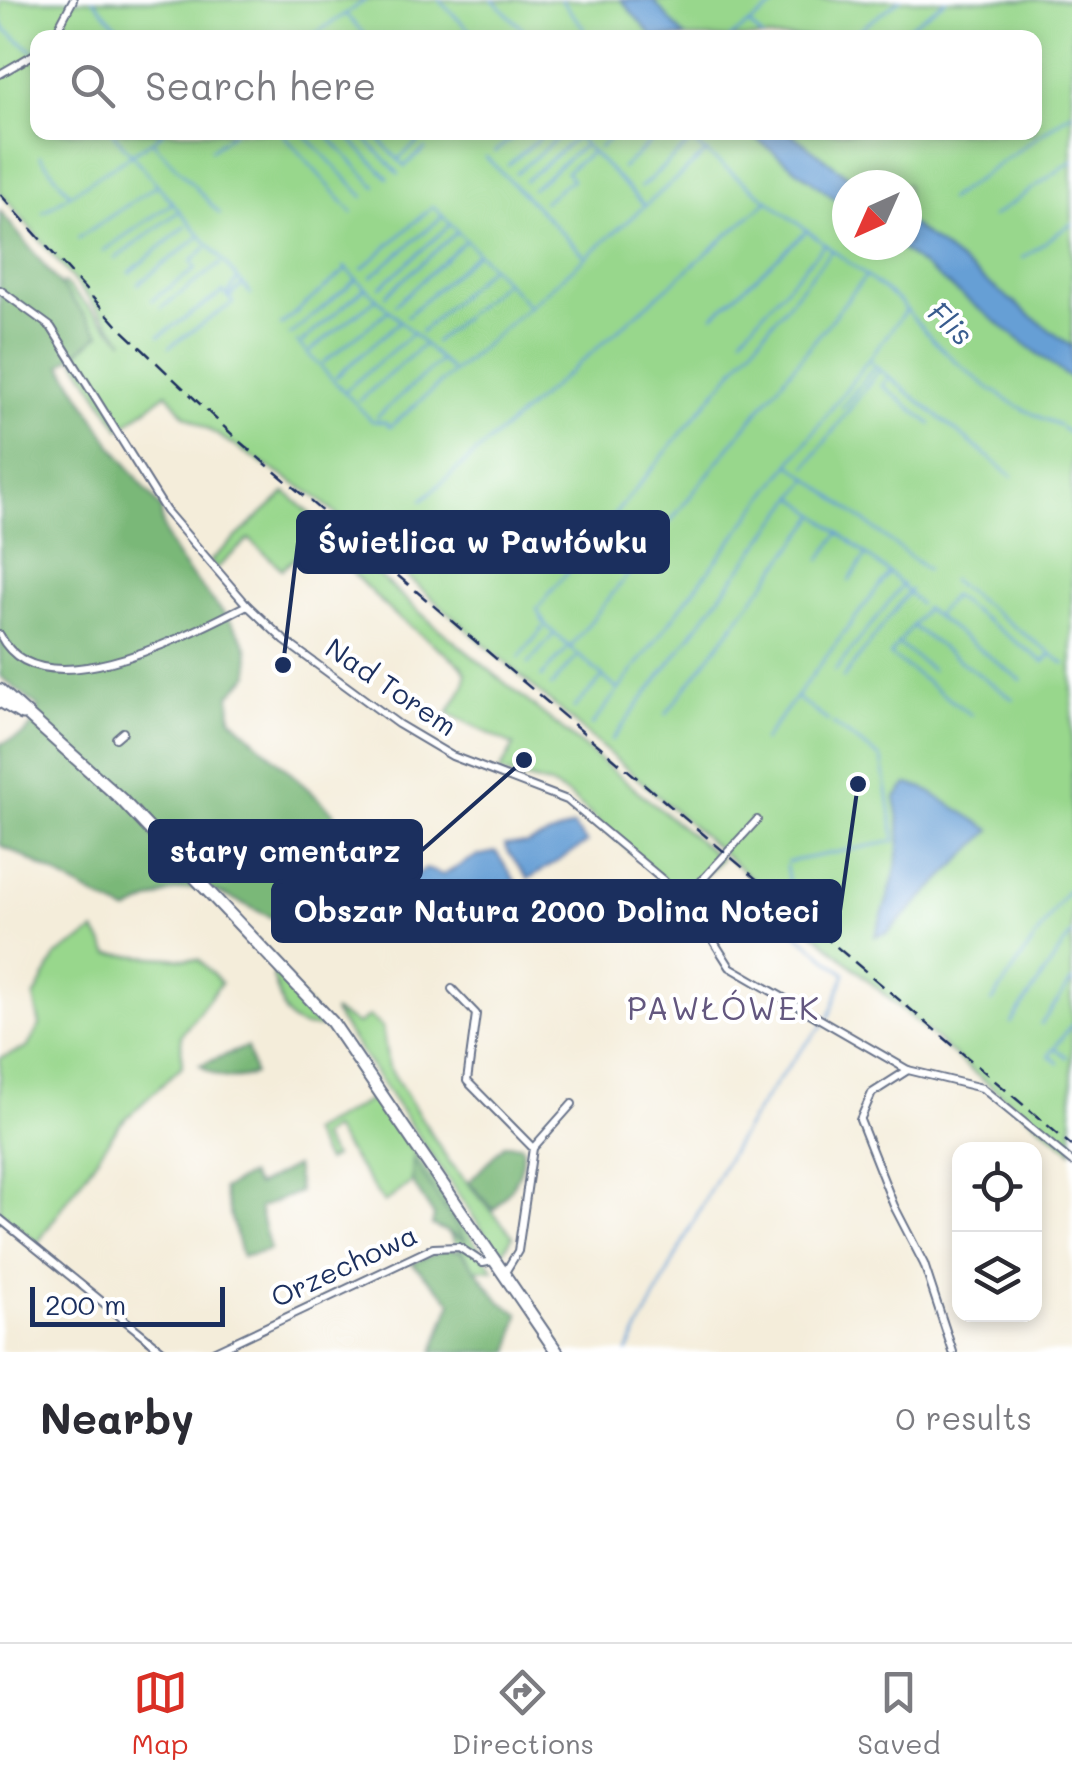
<!DOCTYPE html>
<meta charset="utf-8">
<style>
body{margin:0;font-family:Mali,sans-serif;background:#f7f7f7;color:#2b2b33}
.controls{position:absolute;right:30px;bottom:30px;display:grid;overflow:hidden;border-radius:20px;box-shadow:0 5px 15px #0003}
.controls button{width:90px;height:90px;display:grid;place-items:center;padding:0;border:0;border-bottom:2px solid #e1e1e2;background:#fff;color:#2b2b33;font:50px sans-serif}
.compass{position:absolute;left:832px;top:170px;width:90px;height:90px;border-radius:50%;background:#fff;box-shadow:0 5px 15px #0003;rotate:225deg}
.scale{position:absolute;left:30px;bottom:25px;width:195px;box-sizing:border-box;padding-left:10px;border:5px solid #1b2f5e;border-top:0;font-size:28px;line-height:35px;white-space:nowrap;color:#1b2f5e;-webkit-text-stroke:8px #fff;paint-order:stroke}
.list{margin:0;padding:0;list-style:none}
h2{display:flex;justify-content:space-between;align-items:center;height:130px;margin:0;padding:0 40px;font-size:42px}
h2 small{font-size:32px;font-weight:400;color:#7c7c81}
.icon{flex:none;width:55px;height:55px;fill:none;stroke:currentColor;stroke-width:2;stroke-linecap:round;stroke-linejoin:round}
.map{position:relative;flex:none;width:1072px;height:1352px;overflow:hidden}
.search{position:absolute;background:#fff;box-shadow:0 5px 15px #0003;left:30px;right:30px;top:30px;height:110px;display:flex;align-items:center;gap:25px;box-sizing:border-box;padding:0 35px;border-radius:20px;color:#7c7c81;font-size:38px}
.sheet{height:290px;background:#fff}
nav{display:flex;justify-content:space-around;align-items:center;box-sizing:border-box;height:140px;border-top:2px solid #e1e1e2;background:#fff;font-size:28px;color:#7c7c81}
nav a{display:grid;justify-items:center;gap:5px}
nav .on{color:#d93025}
.map>svg:first-child{display:block}
</style>
<div class="map">
<svg width="1072" height="1352" viewBox="0 0 1072 1352">
<rect width="100%" height="100%" fill="#fff"/>
<filter id="ink" filterUnits="userSpaceOnUse"><feTurbulence type="fractalNoise" baseFrequency=".01" numOctaves="2"/><feDisplacementMap in="SourceGraphic" scale="20" xChannelSelector="R" yChannelSelector="G"/><feConvolveMatrix kernelMatrix="1 2 1 2 8 2 1 2 1" color-interpolation-filters="sRGB"/></filter>
<filter id="wash" filterUnits="userSpaceOnUse"><feTurbulence type="fractalNoise" baseFrequency=".0048" numOctaves="4" result="noise"/><feDisplacementMap in="SourceGraphic" scale="40" xChannelSelector="R" yChannelSelector="G"/><feGaussianBlur stdDeviation="2.25" result="paint"/><feColorMatrix in="noise" values="0 0 0 0 0 0 0 0 0 0 0 0 0 0 0 0 0 1.4 0 .05"/><feComposite in="paint" operator="in"/></filter>
<g filter="url(#wash)">
<rect width="100%" height="100%" fill="#f4edda"/>
<g fill="#98d78c" stroke="#5a8375" stroke-width="2.5" fill-rule="evenodd">
<path d="M0,0H1072V1151L973,1072L315,496L185,415L167,393L120,429L73,356L100,334L58,287L64,283L124,341L0,192ZM38,38H1034V132H38ZM847,185H907V245H847Z"/>
<path d="M286,492L433,624L721,859L682,898L570,796L550,785L499,772L514,746L448,713L465,684L466,673L461,665L390,611L330,550L312,553L306,549L282,569L249,539L216,569L210,561Z"/>
<path d="M95,931L109,954L199,960L221,983L181,1035L182,1066L120,1124L37,1244L0,1213V1058L27,1048L40,1025L34,998L56,956Z"/>
<path d="M276,969L325,1026C283,1032 285,1011 273,977Z"/>
<path d="M333,1011L358,1024L369,1016L382,1027L388,1066L448,1160L513,1236L500,1256Z"/>
<path d="M376,1097L494,1270L475,1269L412,1182L384,1203L332,1129L320,1137L333,1157L326,1161L310,1132Z"/>
</g>
<g fill="#7ab878" stroke="#4a746b" stroke-width="2.5">
<path d="M0,211L100,334L62,365L110,443L161,509C161,561 222,600 245,643C250,651 249,664 250,674L230,695L231,718L332,811L370,866L335,898L337,926C281,946 237,879 179,890C162,893 143,905 127,912C82,893 45,865 0,845V744C23,737 34,732 38,707L0,676Z"/>
<path d="M247,1047L254,1074C233,1082 217,1079 200,1065Z"/>
<path d="M505,1144L522,1145C527,1172 510,1190 494,1210L469,1182Z"/>
<path d="M413,1159L466,1241L432,1225L434,1216L412,1182Z"/>
<path d="M295,1166L299,1192L259,1208L270,1250L242,1257L223,1189L249,1175L256,1186Z"/>
<path d="M446,1249L461,1251L501,1302L519,1314L510,1352H433L452,1302L412,1263Z"/>
</g>
<g fill="#669fd5" stroke="#40679a" stroke-width="2.5">
<path d="M621,0H653L685,37H653Z"/>
<path d="M749,133H790L860,185H847V208Z"/>
<path d="M907,221L1072,347V380L896,245H907Z"/>
<path d="M907,784L923,788L991,830L887,933L875,936C891,890 908,848 895,799Z"/>
<path d="M573,826L587,843L528,879L506,849L505,845L527,844Z"/>
<path d="M496,852L520,888C503,906 473,931 448,935L401,889L403,882L426,869L443,875L477,856Z"/>
</g>
<g fill="none" stroke-linecap="round" stroke-linejoin="round">
<g stroke="#669fd5" stroke-width="2.5">
<path d="M93,0L128,38"/>
<path d="M439,0L477,38"/>
<path d="M493,0L523,29"/>
<path d="M561,0L584,28"/>
<path d="M345,14L368,38"/>
<path d="M0,17L4,29L33,51"/>
<path d="M750,25L763,38"/>
<path d="M590,35L592,38"/>
<path d="M309,38L366,0"/>
<path d="M730,38L783,0"/>
<path d="M848,38L900,0"/>
<path d="M894,38L946,0"/>
<path d="M112,132L251,294"/>
<path d="M281,132L353,213"/>
<path d="M302,132L364,197"/>
<path d="M324,132L376,187"/>
<path d="M343,132L388,178"/>
<path d="M359,132L399,174"/>
<path d="M372,132L405,167"/>
<path d="M572,132L645,206"/>
<path d="M679,132L900,302C938,352 999,404 1059,425"/>
<path d="M154,140L164,132"/>
<path d="M381,141L392,132"/>
<path d="M599,148L617,132"/>
<path d="M211,150L234,132"/>
<path d="M495,152L519,132"/>
<path d="M40,156L70,194"/>
<path d="M486,157L584,255"/>
<path d="M398,159L419,142"/>
<path d="M406,165L425,149"/>
<path d="M508,165L547,132"/>
<path d="M622,168L662,132"/>
<path d="M516,173L565,132"/>
<path d="M525,181L577,137"/>
<path d="M640,188L691,142"/>
<path d="M532,189L584,145"/>
<path d="M948,200L1072,112"/>
<path d="M543,202L572,179L566,172L591,152"/>
<path d="M43,212L152,141L220,214"/>
<path d="M992,217L1072,161"/>
<path d="M78,238L156,186"/>
<path d="M103,251L171,204"/>
<path d="M1023,258L1072,223"/>
<path d="M115,259L178,212"/>
<path d="M344,267L451,370"/>
<path d="M362,269L433,206L529,306"/>
<path d="M129,273L186,226"/>
<path d="M371,277L442,217"/>
<path d="M138,284L199,237"/>
<path d="M380,287L450,225"/>
<path d="M228,295L237,280"/>
<path d="M386,295L456,233"/>
<path d="M152,300L196,269L191,262L206,248"/>
<path d="M395,305L464,242"/>
<path d="M161,308L220,264"/>
<path d="M407,316L476,254"/>
<path d="M713,316L808,230"/>
<path d="M281,325L347,269"/>
<path d="M421,332L489,268"/>
<path d="M290,335L357,279"/>
<path d="M159,336L223,292L229,298"/>
<path d="M742,336L824,245"/>
<path d="M297,342L372,421L385,422L390,427L707,152"/>
<path d="M302,342L365,288"/>
<path d="M435,342L505,281"/>
<path d="M169,347L233,303L229,298L243,284"/>
<path d="M310,351L376,299"/>
<path d="M869,361L1012,476"/>
<path d="M323,363L388,311"/>
<path d="M336,377L399,322"/>
<path d="M889,377L882,385L931,424"/>
<path d="M346,390L413,333"/>
<path d="M359,401L422,346"/>
<path d="M842,408L875,366"/>
<path d="M377,417L440,361"/>
<path d="M1062,428L1072,436"/>
<path d="M807,466L878,371"/>
<path d="M810,479L927,570"/>
<path d="M422,500L768,200"/>
<path d="M820,560L839,533"/>
<path d="M890,573L919,604"/>
<path d="M951,580L1065,664"/>
<path d="M849,581L865,557"/>
<path d="M924,608L935,616L952,596L1044,662L1051,654"/>
<path d="M925,609L890,655L971,715"/>
<path d="M935,616L1021,680"/>
<path d="M913,627L1013,699"/>
<path d="M898,644L932,670"/>
<path d="M571,646L865,277"/>
<path d="M519,658L543,628"/>
<path d="M528,664L553,635"/>
<path d="M835,671L903,584"/>
<path d="M541,677L567,649"/>
<path d="M843,678L910,590"/>
<path d="M551,686L577,657"/>
<path d="M618,690L545,625L537,609L832,250"/>
<path d="M797,698L828,721"/>
<path d="M574,708L603,677"/>
<path d="M666,714L816,516"/>
<path d="M592,725L906,310"/>
<path d="M612,740L809,478L790,464"/>
<path d="M763,741L889,573L795,497"/>
<path d="M787,862L895,841L882,759L833,724"/>
<path d="M785,897L790,890L786,866"/>
<path d="M777,907L772,912L845,974L829,1017"/>
<path d="M992,1002L1072,884"/>
<path d="M1011,1023L1072,933"/>
<path d="M1041,1024L1072,981"/>
<path d="M1056,1049L1067,1057"/>
<path d="M1058,1063L1049,1055L1072,1024"/>
<path d="M627,1352C691,1233 730,1127 823,1025"/>
</g>
</g>
</g>
<g filter="url(#ink)">
<g fill="none" stroke-linecap="round" stroke-linejoin="round">
<g stroke="#677289" stroke-width="10">
<g id="street">
<path d="M53,38L73,0"/>
<path d="M0,74L38,52"/>
<path d="M0,290L51,327L166,511L247,605L285,641L398,724L452,756L567,800L663,880L704,926L730,967L908,1070L982,1088L1072,1162"/>
<path d="M0,635C40,715 193,632 247,605"/>
<path d="M116,738L123,732"/>
<path d="M682,902L757,820"/>
<path d="M452,989L476,1014L467,1081L533,1148"/>
<path d="M908,1070L872,1093L860,1120L894,1206L924,1264L953,1352"/>
<path d="M0,1219L164,1352"/>
<path d="M504,1274L518,1251L533,1148L572,1104"/>
<path d="M213,1352L433,1248L459,1247L483,1263L493,1261"/>
</g>
</g>
<g stroke="#677289" stroke-width="15">
<g id="highway">
<path d="M0,690L121,799L332,1022L557,1352"/>
<path d="M0,701L22,714"/>
</g>
</g>
<use href="#street" stroke="#fff" stroke-width="6"/>
<use href="#highway" stroke="#fff" stroke-width="11"/>
<path stroke="#1b2f5e" stroke-width="2.5" stroke-dasharray="15 8" stroke-linecap="butt" d="M0,194L118,326L240,442L1072,1146"/>
</g>
</g>
<g text-anchor="middle" stroke-width="8" stroke-linejoin="round" paint-order="stroke">
<g font-size="28" fill="#1b2f5e" stroke="#fff">
<text transform="translate(391 687) rotate(34)" y="10">Nad Torem</text>
<text transform="translate(344 1266) rotate(-25)" y="10">Orzechowa</text>
</g>
<g font-size="30" font-style="italic" fill="#395c8e" stroke="#fff">
<text transform="translate(950 324) rotate(43)" y="10">Flis</text>
</g>
<g font-size="32" letter-spacing="2.5" fill="#63577f" stroke="#fff">
<text x="724" y="1020">PAWŁÓWEK</text>
</g>
</g>
<path fill="none" stroke="#1b2f5e" stroke-width="4" d="M283 665L298 542M524 760L421 851M858 784L840 911"/>
<g fill="#1b2f5e" stroke="#fff" stroke-width="4">
<circle cx="283" cy="665" r="10"/>
<circle cx="524" cy="760" r="10"/>
<circle cx="858" cy="784" r="10"/>
</g>
<g fill="#1b2f5e" stroke="#1b2f5e" stroke-width="4">
<rect x="298" y="512" width="370" height="60" rx="10"/>
<rect x="150" y="821" width="271" height="60" rx="10"/>
<rect x="273" y="881" width="567" height="60" rx="10"/>
</g>
<g font-size="30" text-anchor="middle" font-weight="bold" fill="#fff">
<text x="483" y="553">Świetlica w Pawłówku</text>
<text x="285" y="862">stary cmentarz</text>
<text x="557" y="922">Obszar Natura 2000 Dolina Noteci</text>
</g>
</svg>
<div class="controls">
<button><svg class="icon" aria-label="locate" viewBox="0 0 24 24"><circle cx="12" cy="12" r="6"/><path d="M12 2v4M12 18v4M2 12h4M18 12h4"/></svg></button>
<button><svg class="icon" aria-label="layers" viewBox="0 0 24 24"><path d="M12 4l9 5-9 5-9-5zM3 14l9 5 9-5"/></svg></button>
</div>
<svg class="compass" viewBox="-18 -18 36 36"><path d="M0-13l5 13h-10z" fill="#e53935"/><path d="M0 13l5-13h-10z" fill="#7c7c81"/></svg>
<div class="scale">200 m</div>
<div class="search"><svg class="icon" aria-label="search" viewBox="0 0 24 24"><circle cx="10" cy="10" r="6"/><path d="M15 15l6 6"/></svg>Search here</div>
</div>
<section class="sheet">
<h2>Nearby<small>0 results</small></h2>
<ul class="list">
</ul>
</section>
<nav>
<a class="on"><svg class="icon" aria-label="map" viewBox="0 0 24 24"><path d="M3 6l6-2 6 2 6-2v14l-6 2-6-2-6 2zM9 4v14M15 6v14"/></svg>Map</a>
<a><svg class="icon" aria-label="directions" viewBox="0 0 24 24"><path d="M12 3l9 9-9 9-9-9zM9 14v-3h6M13 9l2 2-2 2"/></svg>Directions</a>
<a><svg class="icon" aria-label="saved" viewBox="0 0 24 24"><path d="M7 4h10v16l-5-4-5 4z"/></svg>Saved</a>
</nav>
